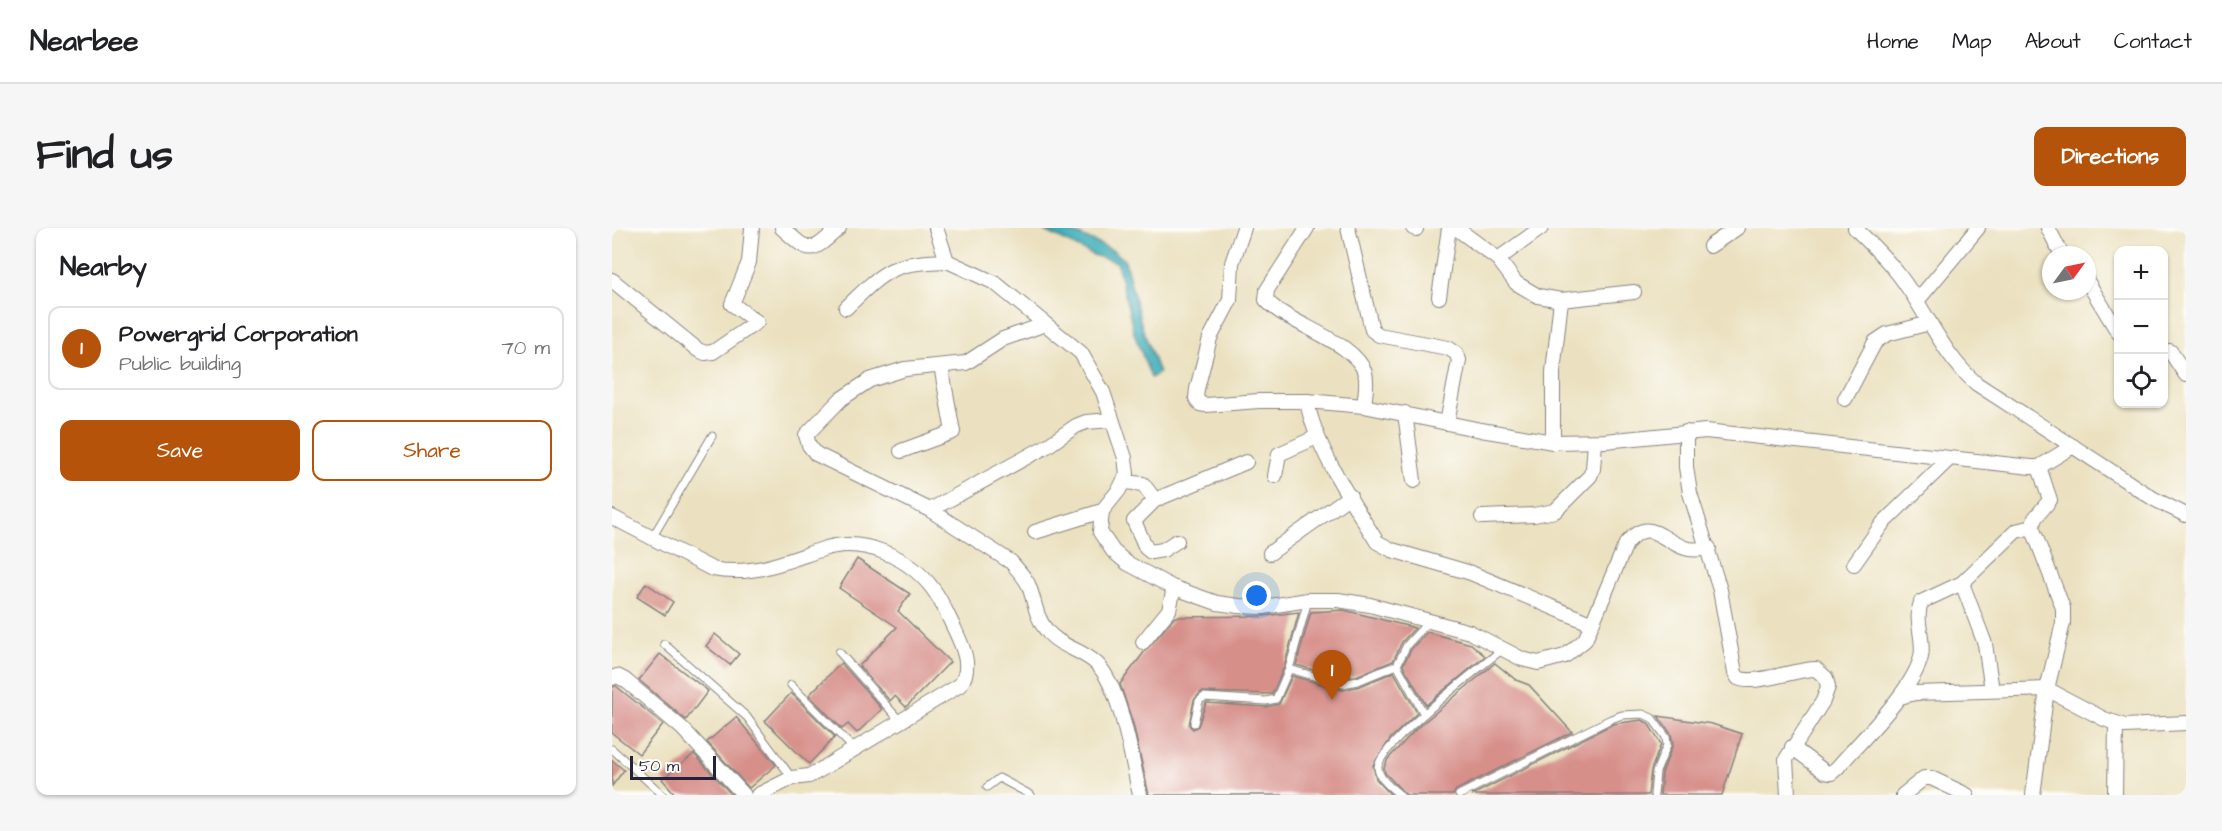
<!DOCTYPE html>
<meta charset="utf-8">
<style>
body{margin:0;font-family:"Architects Daughter",sans-serif;background:#f6f6f6;color:#202124}
.controls{position:absolute;right:18px;top:18px;display:grid;overflow:hidden;border-radius:12px;box-shadow:0 2px 4px #0004}
.controls button{width:54px;height:54px;display:grid;place-items:center;padding:0;border:0;border-bottom:2px solid #e0e0e0;background:#fff;color:#202124;font:30px sans-serif}
.compass{position:absolute;left:1430px;top:18px;width:54px;height:54px;border-radius:50%;background:#fff;box-shadow:0 2px 4px #0004;rotate:57deg}
.scale{position:absolute;left:18px;bottom:15px;width:86px;box-sizing:border-box;padding-left:6px;border:3px solid #22223b;border-top:0;font-size:16px;line-height:21px;white-space:nowrap;color:#22223b;-webkit-text-stroke:4px #fdfcf7;paint-order:stroke}
.you{position:absolute;left:645px;top:368px;width:21px;height:21px;margin:-15px;border:4px solid #fff;border-radius:50%;background:#1a73e8;box-shadow:0 0 0 9px #1a73e833}
.badge{display:grid;place-items:center;width:39px;height:39px;border-radius:50%;background:#b45309;color:#fff;font-size:20px;font-weight:700}
.pin{position:absolute;translate:-50% -50px;filter:drop-shadow(0 2px 3px #0008)}
.pin::after{content:'';position:absolute;top:32px;width:21px;height:18px;background:inherit;clip-path:polygon(0 0,100% 0,50% 100%)}
.list{margin:0;padding:0;list-style:none}
h2{display:flex;justify-content:space-between;align-items:center;height:78px;margin:0;padding:0 24px;font-size:26px}
h2 small{font-size:20px;font-weight:400;color:#757577}
.list li{display:grid;grid-template-columns:39px 1fr auto;gap:18px;align-items:center;box-sizing:border-box;height:84px;margin:0 12px 12px;padding:0 12px;border:2px solid #e0e0e0;border-radius:12px}
.list b{display:block;font-size:22px;white-space:nowrap}
.list p{margin:0;font-size:20px;white-space:nowrap;color:#757577}
.list em{font-size:20px;font-style:normal;color:#757577}
.actions{display:flex;gap:12px;padding:18px 24px}
.actions a{flex:1;padding:14px 0;border:2px solid #b45309;border-radius:12px;text-align:center;font-size:21px;color:#b45309}
.actions .main{background:#b45309;color:#fff}
.icon{flex:none;width:33px;height:33px;fill:none;stroke:currentColor;stroke-width:2;stroke-linecap:round;stroke-linejoin:round}
.map{position:relative;flex:none;width:1574px;height:567px;overflow:hidden;border-radius:12px}
header{display:flex;align-items:center;gap:36px;box-sizing:border-box;height:84px;padding:0 30px;background:#fff;border-bottom:2px solid #e0e0e0}
header strong{font-size:28px}
nav{display:flex;gap:33px;margin-inline-start:auto;font-size:21px}
.intro{display:flex;align-items:center;justify-content:space-between;box-sizing:border-box;height:144px;padding:0 36px}
h1{margin:0;font-size:42px}
.button{padding:15px 27px;border-radius:12px;background:#b45309;color:#fff;font-size:21px;font-weight:700}
main{display:flex;gap:36px;padding:0 36px}
aside{flex:1;background:#fff;border-radius:12px;box-shadow:0 2px 4px #0004}
.map>svg:first-child{display:block}
</style>
<header>
<strong>Nearbee</strong>
<nav><a>Home</a><a>Map</a><a>About</a><a>Contact</a></nav>
</header>
<div class="intro"><h1>Find us</h1><a class="button">Directions</a></div>
<main>
<aside>
<h2>Nearby<small></small></h2>
<ul class="list">
<li><span class="badge">1</span><div><b>Powergrid Corporation</b><p>Public building</p></div><em>70 m</em></li>
</ul>
<div class="actions"><a class="main">Save</a><a>Share</a></div>
</aside>
<div class="map">
<svg width="1574" height="567" viewBox="0 0 1574 567">
<rect width="100%" height="100%" fill="#fdfcf7"/>
<filter id="ink" filterUnits="userSpaceOnUse"><feTurbulence type="fractalNoise" baseFrequency=".0167" numOctaves="2"/><feDisplacementMap in="SourceGraphic" scale="12" xChannelSelector="R" yChannelSelector="G"/><feConvolveMatrix kernelMatrix="1 2 1 2 8 2 1 2 1" color-interpolation-filters="sRGB"/></filter>
<filter id="wash" filterUnits="userSpaceOnUse"><feTurbulence type="fractalNoise" baseFrequency=".008" numOctaves="4" result="noise"/><feDisplacementMap in="SourceGraphic" scale="24" xChannelSelector="R" yChannelSelector="G"/><feGaussianBlur stdDeviation="1.35" result="paint"/><feColorMatrix in="noise" values="0 0 0 0 0 0 0 0 0 0 0 0 0 0 0 0 0 1.4 0 .05"/><feComposite in="paint" operator="in"/></filter>
<g filter="url(#wash)">
<rect width="100%" height="100%" fill="#ebe1c0"/>
<path fill="#3cadb8" stroke="#2f687a" stroke-width="1.5" d="M427,0H452L502,23L513,33L530,99L547,145L539,150L522,105L505,34L481,27Z"/>
<g id="blocks">
<g fill="#d78f8a">
<path d="M245,331L298,366L286,383L338,434L294,479L283,468L278,473L247,438L285,399L227,360Z"/>
<path d="M34,355L61,374L53,387L25,369Z"/>
<path d="M732,382L803,400L790,414L781,433L744,448L730,450L684,437L699,384Z"/>
<path d="M687,384L672,439L660,466L589,464L582,472L577,497L581,501L586,498L594,475L654,479L667,476L680,448L731,462L748,458L782,444L805,485L779,510L761,537L764,551L779,567H537L521,496L508,456L533,423L563,389L651,388Z"/>
<path d="M815,404L859,416L873,428L814,477L791,437L800,420Z"/>
<path d="M103,406L127,426L118,437L94,418Z"/>
<path d="M48,426L96,463L74,492L27,452Z"/>
<path d="M229,435L270,481L245,505L236,496L230,501L197,467Z"/>
<path d="M883,435L904,452L917,457L960,504L844,562L841,567H794L773,545L772,540L776,531L805,500Z"/>
<path d="M4,458L51,496L27,526L0,505V459Z"/>
<path d="M179,465L223,509L197,536L153,493Z"/>
<path d="M1046,488L1100,496L1130,506L1110,567H1048L1050,545L1061,516L1059,506Z"/>
<path d="M124,489L164,537L137,560L95,514Z"/>
<path d="M1030,492L1036,495L1049,516L1039,542L1036,567H860L1001,496Z"/>
<path d="M82,526L120,567H64L50,551Z"/>
<path d="M0,532L12,542L0,558Z"/>
</g>
</g>
</g>
<g filter="url(#ink)">
<use href="#blocks" fill-opacity="0" stroke="#86827e" stroke-width="1.5"/>
<g fill="none" stroke-linecap="round" stroke-linejoin="round">
<g stroke="#86827e" stroke-width="9">
<g id="lane">
<path d="M40,310L100,208"/>
<path d="M52,416L135,489L180,550"/>
<path d="M227,424L289,494"/>
<path d="M677,441L730,456L746,453L785,437"/>
<path d="M179,457L242,521"/>
<path d="M812,486L785,437L795,417L817,393"/>
<path d="M582,495L587,473L592,469L654,473L664,471L677,441L696,372"/>
<path d="M0,521L51,567"/>
<path d="M375,559L387,550L419,567"/>
<path d="M788,567C780,560 766,551 766,539C768,516 870,438 892,420"/>
<path d="M847,567L999,491L1010,487L1031,486L1040,490L1054,509L1055,517L1044,544L1042,567"/>
</g>
</g>
<g stroke="#86827e" stroke-width="16">
<g id="street">
<path d="M170,0C199,26 198,26 227,0"/>
<path d="M324,0L335,33L383,55L469,125L491,164L513,230L515,246L507,262L490,283L488,304L501,323L515,335L560,359L605,375L627,378L651,379L696,372H726L758,377L858,404L910,431L926,435L953,428L973,412L1014,316C1037,288 1047,311 1073,320C1081,323 1089,321 1097,320"/>
<path d="M632,0L620,35L618,72L598,110L585,161L584,170L588,176L594,177L647,173H695L752,178L869,202L941,214L993,213L1094,203L1419,239H1427L1461,218"/>
<path d="M695,0L655,62L654,72C675,96 743,113 753,145C756,155 753,167 752,178"/>
<path d="M736,0L760,102L767,107L836,120L844,125L847,132L835,195"/>
<path d="M801,0L804,1"/>
<path d="M844,0L886,31L904,55L926,68L949,72L1022,64"/>
<path d="M1243,0C1258,15 1274,30 1287,47C1315,83 1329,126 1365,156L1542,271L1574,287"/>
<path d="M1436,0L1450,27"/>
<path d="M1098,18L1125,0"/>
<path d="M886,31L929,0"/>
<path d="M0,52L86,122L93,125L101,124L145,94L120,76L137,34L140,0"/>
<path d="M1475,53L1506,104"/>
<path d="M827,69L837,0"/>
<path d="M1305,73L1366,0"/>
<path d="M234,80C274,41 279,35 335,33"/>
<path d="M431,97L391,111L354,135L293,141L258,152L229,171L194,207L197,217L204,226L318,282L399,334C405,341 412,348 416,356C423,372 423,389 435,403C448,419 471,422 485,436C509,460 520,533 528,567"/>
<path d="M1558,123L1574,147"/>
<path d="M1233,171L1263,114L1275,106L1318,95"/>
<path d="M695,173C703,219 740,274 765,314L780,322L859,345L978,395"/>
<path d="M793,185L802,253"/>
<path d="M1074,204V239L1078,265L1108,362L1123,445L1126,450C1141,458 1183,441 1204,441L1214,450L1216,459L1211,473L1174,531L1176,567"/>
<path d="M941,214V144L949,72"/>
<path d="M289,223L341,204L329,138"/>
<path d="M663,248L667,226L705,209"/>
<path d="M513,254L531,256L543,272"/>
<path d="M318,282L435,218L464,198L474,194L500,192"/>
<path d="M0,289L100,341C141,349 174,333 211,321C251,308 297,329 321,361C330,373 336,388 343,402C351,419 361,440 348,457L208,542L197,548L180,550L146,567"/>
<path d="M870,289L922,287L943,283L978,248L981,241L983,214"/>
<path d="M423,304L490,283"/>
<path d="M565,313L551,322L539,324L534,320L522,293L543,272L634,234"/>
<path d="M658,325L738,268"/>
<path d="M1242,336L1271,295L1336,232"/>
<path d="M1350,355L1373,416L1380,462"/>
<path d="M531,414L557,382L562,360"/>
<path d="M0,450L5,448L13,452L71,501L132,567"/>
<path d="M1288,469L1303,465L1435,461L1492,491L1513,498L1574,495"/>
<path d="M1180,519L1213,544L1219,545L1225,540C1248,513 1301,463 1309,429C1313,411 1302,393 1309,374L1350,355L1404,303L1420,299"/>
<path d="M1291,567L1312,550H1319L1355,567"/>
<path d="M1421,567L1435,461L1451,395V380L1420,299L1423,290L1438,272L1427,239"/>
<path d="M1503,567L1504,495"/>
</g>
</g>
<use href="#lane" stroke="#fff" stroke-width="7"/>
<use href="#street" stroke="#fff" stroke-width="14"/>
</g>
</g>
</svg>
<div class="controls">
<button>+</button>
<button>−</button>
<button><svg class="icon" aria-label="locate" viewBox="0 0 24 24"><circle cx="12" cy="12" r="6"/><path d="M12 2v4M12 18v4M2 12h4M18 12h4"/></svg></button>
</div>
<svg class="compass" viewBox="-18 -18 36 36"><path d="M0-13l5 13h-10z" fill="#e53935"/><path d="M0 13l5-13h-10z" fill="#757577"/></svg>
<div class="scale">50 m</div>
<div class="you"></div>
<div class="pin badge" style="left:720px;top:472px">1</div>
</div>
</main>
